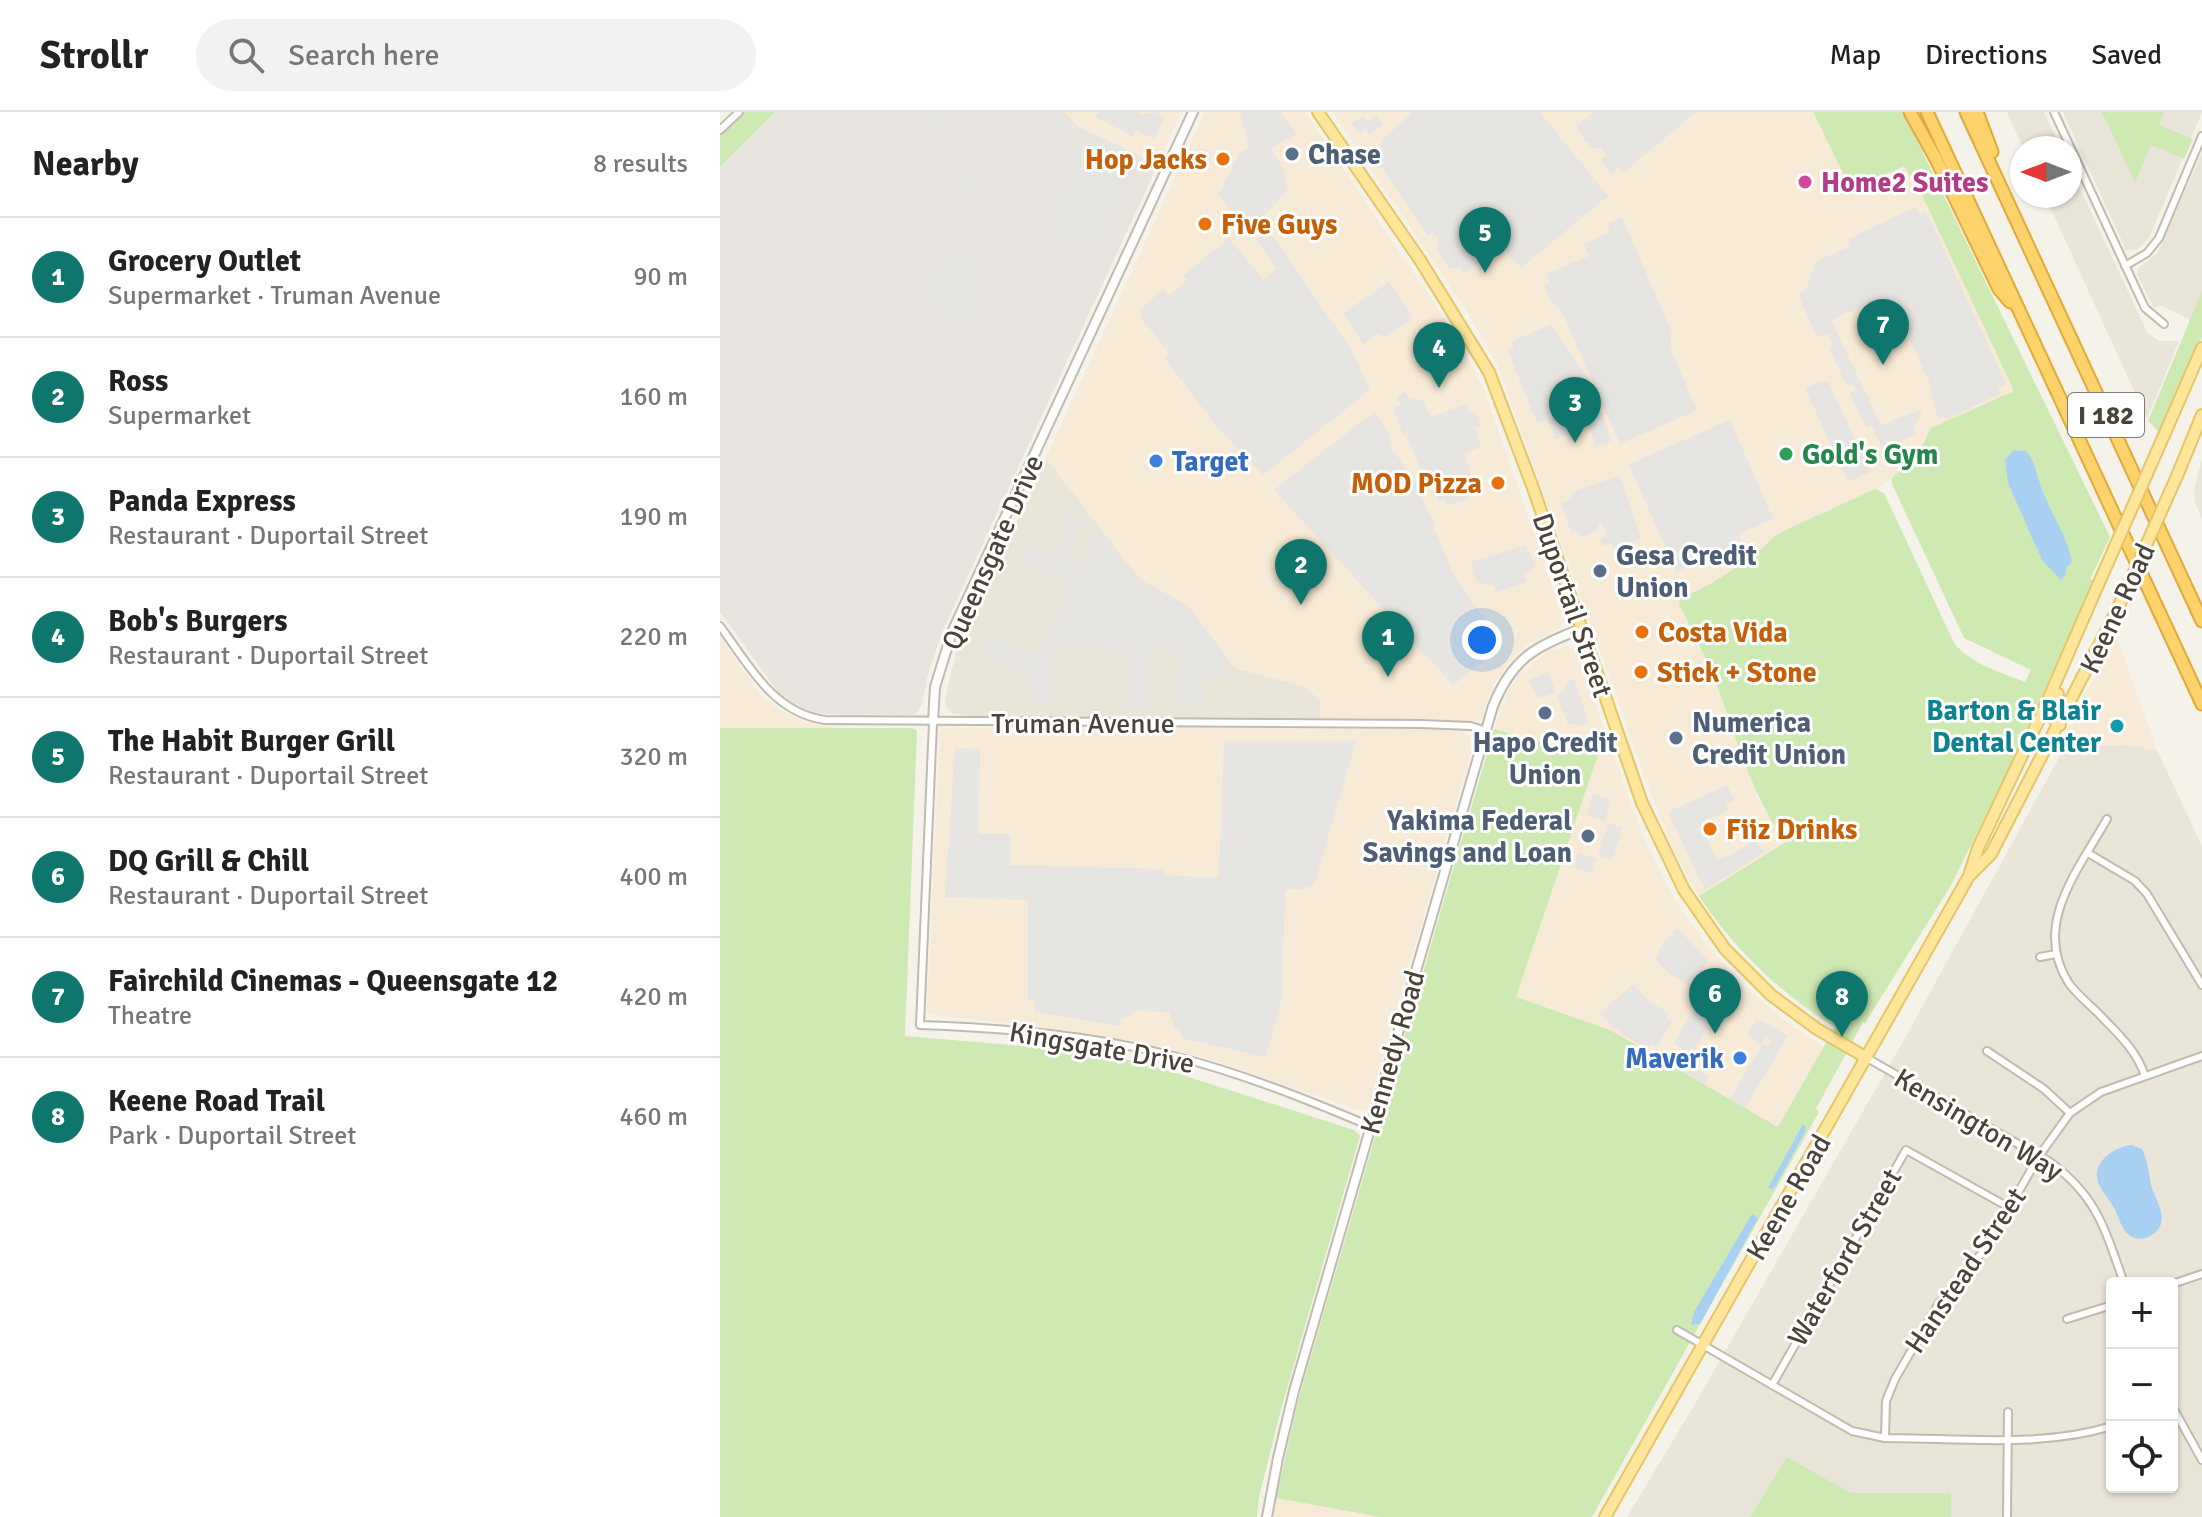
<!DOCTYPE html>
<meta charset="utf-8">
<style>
body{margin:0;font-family:Signika,sans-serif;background:#f2f2f2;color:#222}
.controls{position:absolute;right:24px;bottom:24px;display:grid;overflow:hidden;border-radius:8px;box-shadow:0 2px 6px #0004}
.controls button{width:72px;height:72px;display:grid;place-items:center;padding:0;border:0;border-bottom:2px solid #e0e0e0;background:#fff;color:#222;font:40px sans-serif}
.compass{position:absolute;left:1290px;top:24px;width:72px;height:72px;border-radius:50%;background:#fff;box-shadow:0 2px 6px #0004;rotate:270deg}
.you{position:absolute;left:762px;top:528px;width:28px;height:28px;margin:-20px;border:6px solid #fff;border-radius:50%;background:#1a73e8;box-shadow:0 0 0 12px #1a73e833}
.badge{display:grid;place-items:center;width:52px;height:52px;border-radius:50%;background:#0f766e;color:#fff;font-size:26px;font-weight:700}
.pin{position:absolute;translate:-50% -66px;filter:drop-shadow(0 2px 4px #0008)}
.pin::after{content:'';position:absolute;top:42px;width:28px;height:24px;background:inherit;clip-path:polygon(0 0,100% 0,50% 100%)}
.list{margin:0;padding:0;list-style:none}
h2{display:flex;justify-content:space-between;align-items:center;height:104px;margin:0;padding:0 32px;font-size:34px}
h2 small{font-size:26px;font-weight:400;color:#767676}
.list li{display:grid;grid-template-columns:52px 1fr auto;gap:24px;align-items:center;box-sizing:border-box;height:120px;padding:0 32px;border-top:2px solid #e0e0e0}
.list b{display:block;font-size:30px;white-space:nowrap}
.list p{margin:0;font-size:26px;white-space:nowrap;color:#767676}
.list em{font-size:26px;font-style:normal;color:#767676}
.icon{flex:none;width:44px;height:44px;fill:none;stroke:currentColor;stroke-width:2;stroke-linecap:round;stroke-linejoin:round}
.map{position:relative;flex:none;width:1482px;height:1405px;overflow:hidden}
header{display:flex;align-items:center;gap:48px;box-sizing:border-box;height:112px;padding:0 40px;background:#fff;border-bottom:2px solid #e0e0e0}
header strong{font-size:38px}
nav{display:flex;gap:44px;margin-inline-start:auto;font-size:28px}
.search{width:560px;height:72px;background:#f2f2f2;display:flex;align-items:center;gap:20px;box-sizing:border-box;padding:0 28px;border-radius:44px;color:#767676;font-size:30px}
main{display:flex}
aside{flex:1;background:#fff}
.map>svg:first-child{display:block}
</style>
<header>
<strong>Strollr</strong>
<div class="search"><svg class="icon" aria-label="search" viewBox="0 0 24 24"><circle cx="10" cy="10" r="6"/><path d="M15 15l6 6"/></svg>Search here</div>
<nav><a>Map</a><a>Directions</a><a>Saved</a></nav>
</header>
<main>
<aside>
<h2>Nearby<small>8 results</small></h2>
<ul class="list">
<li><span class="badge">1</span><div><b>Grocery Outlet</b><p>Supermarket · Truman Avenue</p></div><em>90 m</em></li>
<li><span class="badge">2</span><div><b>Ross</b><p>Supermarket</p></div><em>160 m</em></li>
<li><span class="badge">3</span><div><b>Panda Express</b><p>Restaurant · Duportail Street</p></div><em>190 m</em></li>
<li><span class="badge">4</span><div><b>Bob's Burgers</b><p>Restaurant · Duportail Street</p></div><em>220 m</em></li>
<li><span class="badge">5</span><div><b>The Habit Burger Grill</b><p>Restaurant · Duportail Street</p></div><em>320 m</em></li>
<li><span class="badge">6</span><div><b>DQ Grill &amp; Chill</b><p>Restaurant · Duportail Street</p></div><em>400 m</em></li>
<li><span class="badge">7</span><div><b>Fairchild Cinemas - Queensgate 12</b><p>Theatre</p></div><em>420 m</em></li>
<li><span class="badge">8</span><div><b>Keene Road Trail</b><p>Park · Duportail Street</p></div><em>460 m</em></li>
</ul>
</aside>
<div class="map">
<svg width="1482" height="1405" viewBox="0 0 1482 1405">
<rect width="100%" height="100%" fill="#f5f2ea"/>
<g fill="#e9e5d8" fill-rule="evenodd">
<path d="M1287,0H1324L1341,36H1303Z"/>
<path d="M1343,0H1482L1429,126L1417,138H1406Z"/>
<path d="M1482,41V189L1473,209L1442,194L1433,195L1417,162L1419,155L1437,142Z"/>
<path d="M1350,55L1427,220L1439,229H1459L1427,307L1325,84H1350Z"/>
<path d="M326,346L420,467L469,494L515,556L583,574L600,587V609L257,605L231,601L226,595L225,587L236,541Z"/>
<path d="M1482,347V408L1475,390L1474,377Z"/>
<path d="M1346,633L1414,634L1437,638L1482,734V1405H1231V1382L1131,1381L1067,1345L1030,1405H907L975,1292L1185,926ZM1392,1171H1452V1375H1392Z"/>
</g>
<g fill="#f7ead6">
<path d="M344,0H461L438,52L359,15Z"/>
<path d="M485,0H585L735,222L765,280L844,509L839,517L808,532L789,550L773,573L761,606L757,609H600V586L583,574L515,556L469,494L420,467L326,346Z"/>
<path d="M613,0H1093L1132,78L1184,54L1200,79L1294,280L1212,316L1198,343L1172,366L1155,377L1070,416L1055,424L1031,446L992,471L962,484L960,492L995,569L1038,687L1066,730L979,784L954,739L933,687L778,254L744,195Z"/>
<path d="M1396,523L1437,638L1414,634L1339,633Z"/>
<path d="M0,526L42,584L58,597L89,612L116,616H0Z"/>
<path d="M848,534L858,543L921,720L956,790L992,840L1022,872L1066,910L1104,935L1058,1015L890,918L796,885L881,635L857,640L774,617L788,579L798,564L828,539Z"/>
<path d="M224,616L739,617L749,625L752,637L648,996L642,999L493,948L443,935L344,918L213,903L207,900L220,620Z"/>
<path d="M556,1386L660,1405H553Z"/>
</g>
<path fill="#e8e4df" d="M55,0H344L359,15L438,52L223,518L208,562L202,593L194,603L106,602L92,600L74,591L59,581L0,500V55Z"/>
<g fill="#cfe9b3">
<path d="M25,0H55L0,55V24Z"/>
<path d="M1093,0H1183L1390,425L1370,467L1374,469L1283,669L1230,775L1145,911L1143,910L1096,997L1099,1000L872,1405H660L556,1386L578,1289L774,617L857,640L881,634L796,885L890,918L1058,1015L1115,915C1061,882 1015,838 979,784L1066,730C1030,682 1017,626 996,571C985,544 972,518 959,492L960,487L992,471L1031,446L1055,424L1070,416L1155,377L1164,381L1234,531C1251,552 1280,560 1305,570L1311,558L1244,526L1172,372V366L1198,343L1211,316L1294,279L1200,79L1184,54L1132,79Z"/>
<path d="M1382,0H1444L1439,13L1473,27L1464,47L1431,33L1415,70Z"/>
<path d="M1482,179V225L1439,320L1428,309Z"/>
<path d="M0,616H192L197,619L185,924L362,939L425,951L634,1018L640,1024L560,1301L539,1385L537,1405H0Z"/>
<path d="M1067,1345L1131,1381H1231V1405H1030Z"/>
</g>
<g fill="#e7e5e2">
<path d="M202,0H219L229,19L216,26Z"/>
<path d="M321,0H338L346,11L355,16L346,30L331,16Z"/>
<path d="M378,0H416L422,3L436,0L445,5L434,27L416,18L412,24L376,5Z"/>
<path d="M524,0H560L577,22L551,36L563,57L568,78L543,105L529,113L520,111L499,82L520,40L529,35L521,2Z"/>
<path d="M691,0H820L888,84L801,156L751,100L742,108L770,142L745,162L740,156H729L717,136L718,126L713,121L708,124L657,49L663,27L691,2Z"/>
<path d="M874,0H976L903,61L898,56L892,61L881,48L886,43L880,35L876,37L868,34L870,31L864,28L857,14Z"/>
<path d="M656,3L663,13L650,23L646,17L639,22L632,12L643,4L647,9Z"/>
<path d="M355,37L372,44L407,50L404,58L412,61L381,128L373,125L372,133L328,127L329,114L321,111Z"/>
<path d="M242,44L267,90L251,99L227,52Z"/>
<path d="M1196,95L1199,102L1206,99L1286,272L1278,276L1280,282L1229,306L1217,305L1209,269L1173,192L1163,185L1111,208L1161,313L1199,298L1202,301L1193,315L1196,322L1163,337L1152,314L1146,316L1130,281L1135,278L1132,272L1127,274L1109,236L1114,233L1108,222L1097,225L1078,182L1086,178L1095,150L1130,134L1128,127Z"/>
<path d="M902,105L950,216L951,238L977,298L900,332L842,200L832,191L824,173L830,170L826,162L869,144L864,132L890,120L887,112Z"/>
<path d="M548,117L632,239L650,278L543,363L496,313L444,246L449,241L421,206L419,197L443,178L448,184L467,168L464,163L509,126L543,168L557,156L536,128Z"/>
<path d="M246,138L268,146L264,197L225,217L195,161L237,139Z"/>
<path d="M669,170L693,206L663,226L659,221L643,232L623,201Z"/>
<path d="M831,212L870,269L892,329L876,334L867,308L858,311L861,318L835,327L828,307L817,311L788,239L794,236L791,230Z"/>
<path d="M1100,269L1109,271L1150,360L1128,370L1085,276Z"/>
<path d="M685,280L688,285L703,289L711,305L746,293L749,301L755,299L760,314L754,316L761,335L744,341L756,376L748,379L750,386L727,394L725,387L719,389L712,370L704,355L700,356L689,329L682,320L673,296L681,293L677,286Z"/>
<path d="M655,299L669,323L671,335L700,377L698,379L716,414L714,416L733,461L745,480L772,516L782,535L733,573L554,378Z"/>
<path d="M1010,308L1053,407L1019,422L1022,431L956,460L909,352Z"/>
<path d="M900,364L921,426L893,436L891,431L883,434L880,427L887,424L882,410L877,411L879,418L861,425L857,420L852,422L841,392L852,388L850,381Z"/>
<path d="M350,400L371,410L367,418L360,415L345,449L359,455L374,421L384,423L419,468L468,495L506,546L503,569L483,570V594H458L459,540L451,539L430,528L428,594H406V540L333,539L332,591H309V566L258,542L269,520L317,542L350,471L299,448L305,432L330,443Z"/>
<path d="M806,433L816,454L804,462L806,470L776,480L774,474L757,470L751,450Z"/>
<path d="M829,560L836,580L819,586L808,568Z"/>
<path d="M854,567L869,612L863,614L854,611L848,613L837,583L843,581L847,569Z"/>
<path d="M504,629H636L594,773L581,777L565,778L562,886L546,945L461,926V921L454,915L449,900L414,899L408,905L402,907L399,914L315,900L314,888H308V788L225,785L235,636L260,637L259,722H291L290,753L443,757L444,763L494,766L499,763Z"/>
<path d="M1007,673L1014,688L1006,692L1008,698L980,712L997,748L1013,742L1035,728L1044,740L985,778L948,700Z"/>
<path d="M873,682L891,687L885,709L867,704Z"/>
<path d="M888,711L902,716L892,748L878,744Z"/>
<path d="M858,741L877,746L872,761L854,755Z"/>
<path d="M957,816L988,848L971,875L952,864L935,848L942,833Z"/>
<path d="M913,872L930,890L949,901L946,907L952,910L937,935L931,932L927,938L893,915L880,902Z"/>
<path d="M981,884L986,887L998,884L1003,888L971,944L954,931Z"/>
<path d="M1037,906L1068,924L1025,996L1010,987L1043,931L1049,934L1052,930L1047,924L1041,932L1027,923Z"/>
<path d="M945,937L989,964L984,972L940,946Z"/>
</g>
<g fill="#a7d0f2">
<path d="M1294,338L1306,339C1316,350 1317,366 1323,380C1332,404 1348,425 1352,450L1346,456V462L1341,468L1322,448L1288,371L1285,348Z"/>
<path d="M1083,1012L1086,1015L1085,1020L1056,1073L1053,1077L1048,1076Z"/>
<path d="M1411,1033L1422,1037C1429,1050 1428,1064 1433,1079C1439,1094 1450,1111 1432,1123C1427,1126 1421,1128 1415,1126C1402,1122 1400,1107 1394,1096C1390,1088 1381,1079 1378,1070C1372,1050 1394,1035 1411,1033Z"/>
<path d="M1032,1102L1038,1106L980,1212L971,1213L974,1200Z"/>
</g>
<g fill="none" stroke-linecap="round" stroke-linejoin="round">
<g stroke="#c1bbad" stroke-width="10">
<g id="minor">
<path d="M1334,0L1425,196L1444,212"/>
<path d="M0,18L19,0"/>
<path d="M1405,154L1427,141L1439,126L1482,24"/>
<path d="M0,514C29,553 53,601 105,608L701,612L751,614L766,619"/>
<path d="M213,610L200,913C286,916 371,923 454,944C521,961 586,987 650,1014"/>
<path d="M1387,707C1359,757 1312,812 1348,870C1356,882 1368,891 1378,901C1397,921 1416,937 1425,964"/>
<path d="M1368,741L1415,769L1427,782L1482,873"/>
<path d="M1320,845L1336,842"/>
<path d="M1267,939L1324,977L1350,1001"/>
<path d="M1147,946L1330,1050C1378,1085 1385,1118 1404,1171"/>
<path d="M1452,1172L1482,1162"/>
<path d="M1347,1207L1392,1193"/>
<path d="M957,1218L1132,1319L1165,1326C1239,1326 1321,1336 1392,1314"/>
<path d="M1052,1273L1186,1038L1290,1096"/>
<path d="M1452,1294L1482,1348"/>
<path d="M1165,1326L1166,1289L1175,1267L1219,1191L1267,1135L1319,1044L1350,1001L1381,980L1482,944"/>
<path d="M1287,1405L1288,1300"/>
</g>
</g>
<g stroke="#c1bbad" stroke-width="12">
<g id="tertiary">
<path d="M213,610L215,575L232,520L473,0"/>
<path d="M547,1405L558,1346L574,1279L773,594C792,547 815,534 861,517"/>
</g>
</g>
<g stroke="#e6c568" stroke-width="14">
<g id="primary">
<path d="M598,0L700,148L769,260L813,376L922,691L964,778L1005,837L1051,883L1097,917L1147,946"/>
<path d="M1445,321L1482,236"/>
<path d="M1457,364L1482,303"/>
<path d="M1338,582C1333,594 1327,605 1340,613"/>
<path d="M1251,762L1271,742L1398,496"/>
<path d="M885,1405L1249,764L1258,736L1323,599L1378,473"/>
</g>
</g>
<g stroke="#e0a93a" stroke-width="15">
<g id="motorway">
<path d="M1190,0L1216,47L1279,177L1290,190"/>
<path d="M1207,0L1482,592"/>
<path d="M1246,0L1482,509"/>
<path d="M1257,0L1272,40"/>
</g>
</g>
<use href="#minor" stroke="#fff" stroke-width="6"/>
<use href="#tertiary" stroke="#fff" stroke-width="8"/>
<use href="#primary" stroke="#ffe69a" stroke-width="10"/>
<use href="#motorway" stroke="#ffd36c" stroke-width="11"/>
<g stroke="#e6c568" stroke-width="14" stroke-linecap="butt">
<g id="primary-bridge">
<path d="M1378,473L1445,321"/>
<path d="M1398,496L1457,364"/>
</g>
</g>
<use href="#primary-bridge" stroke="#ffe69a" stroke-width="10"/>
</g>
<g fill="#5c6f8a" stroke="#fff" stroke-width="3">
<circle cx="572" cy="42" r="8"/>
<circle cx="880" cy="459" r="8"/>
<circle cx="825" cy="601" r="8"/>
<circle cx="956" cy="626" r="8"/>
<circle cx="868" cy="724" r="8"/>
</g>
<g fill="#e8710a" stroke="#fff" stroke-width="3">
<circle cx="503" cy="47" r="8"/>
<circle cx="485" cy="112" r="8"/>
<circle cx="778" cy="371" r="8"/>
<circle cx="922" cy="520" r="8"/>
<circle cx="921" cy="560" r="8"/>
<circle cx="990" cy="717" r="8"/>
</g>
<circle fill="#d1479c" stroke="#fff" stroke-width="3" cx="1085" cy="70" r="8"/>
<circle fill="#2e9e5b" stroke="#fff" stroke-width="3" cx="1066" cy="342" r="8"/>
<g fill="#3f7fe0" stroke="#fff" stroke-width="3">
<circle cx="436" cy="349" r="8"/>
<circle cx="1020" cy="946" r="8"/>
</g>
<circle fill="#0f9aa8" stroke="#fff" stroke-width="3" cx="1397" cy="614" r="8"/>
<g text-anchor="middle" stroke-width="6" stroke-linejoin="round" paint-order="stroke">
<rect fill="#fff" stroke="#807b74" stroke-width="2" x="1348" y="281" width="76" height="44" rx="6"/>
<g font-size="26" font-weight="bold" fill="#4a4338">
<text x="1386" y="312">I 182</text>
</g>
<g font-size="28" font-weight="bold" fill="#4e5e75" stroke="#fff" text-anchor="start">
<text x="588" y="52">Chase</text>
<text x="896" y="453">Gesa Credit<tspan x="896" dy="32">Union</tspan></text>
<text x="972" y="620">Numerica<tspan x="972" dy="32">Credit Union</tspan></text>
<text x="825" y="640" text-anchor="middle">Hapo Credit<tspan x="825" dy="32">Union</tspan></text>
<text x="852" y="718" text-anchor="end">Yakima Federal<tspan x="852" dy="32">Savings and Loan</tspan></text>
</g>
<g font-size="28" font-weight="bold" fill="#c56008" stroke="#fff" text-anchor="start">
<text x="487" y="57" text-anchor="end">Hop Jacks</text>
<text x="501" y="122">Five Guys</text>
<text x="762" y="381" text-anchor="end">MOD Pizza</text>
<text x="938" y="530">Costa Vida</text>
<text x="937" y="570">Stick + Stone</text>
<text x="1006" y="727">Fiiz Drinks</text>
</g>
<g font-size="28" font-weight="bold" fill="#b23c85" stroke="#fff" text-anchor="start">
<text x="1101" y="80">Home2 Suites</text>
</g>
<g font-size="28" font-weight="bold" fill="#27864d" stroke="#fff" text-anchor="start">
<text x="1082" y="352">Gold's Gym</text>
</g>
<g font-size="28" font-weight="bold" fill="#366cbe" stroke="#fff" text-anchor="start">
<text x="452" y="359">Target</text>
<text x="1004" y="956" text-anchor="end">Maverik</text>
</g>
<g font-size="28" fill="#4a4338" stroke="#fff">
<text transform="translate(272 440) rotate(-66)" y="10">Queensgate Drive</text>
<text transform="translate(853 493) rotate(71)" y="10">Duportail Street</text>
<text transform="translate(1397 496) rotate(-65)" y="10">Keene Road</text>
<text x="363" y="621">Truman Avenue</text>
<text transform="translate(382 935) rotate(10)" y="10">Kingsgate Drive</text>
<text transform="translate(672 940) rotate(-74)" y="10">Kennedy Road</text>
<text transform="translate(1259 1012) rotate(31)" y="10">Kensington Way</text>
<text transform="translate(1068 1085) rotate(-60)" y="10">Keene Road</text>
<text transform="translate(1124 1145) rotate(-60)" y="10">Waterford Street</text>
<text transform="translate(1245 1158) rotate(-56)" y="10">Hanstead Street</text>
</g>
<g font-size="28" font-weight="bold" fill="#0d838f" stroke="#fff" text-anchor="end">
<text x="1381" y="608">Barton &amp; Blair<tspan x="1381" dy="32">Dental Center</tspan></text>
</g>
</g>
</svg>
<div class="controls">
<button>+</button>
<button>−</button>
<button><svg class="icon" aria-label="locate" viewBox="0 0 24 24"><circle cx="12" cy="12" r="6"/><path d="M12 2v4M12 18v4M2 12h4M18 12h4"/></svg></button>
</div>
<svg class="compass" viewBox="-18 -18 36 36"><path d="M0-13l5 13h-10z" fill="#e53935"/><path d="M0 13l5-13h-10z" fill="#767676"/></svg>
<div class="you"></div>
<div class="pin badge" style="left:668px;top:565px">1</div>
<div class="pin badge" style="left:581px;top:493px">2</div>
<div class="pin badge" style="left:855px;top:331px">3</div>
<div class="pin badge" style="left:719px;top:276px">4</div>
<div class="pin badge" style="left:765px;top:161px">5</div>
<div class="pin badge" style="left:995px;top:922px">6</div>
<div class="pin badge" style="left:1163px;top:253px">7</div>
<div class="pin badge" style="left:1122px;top:925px">8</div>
</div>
</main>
